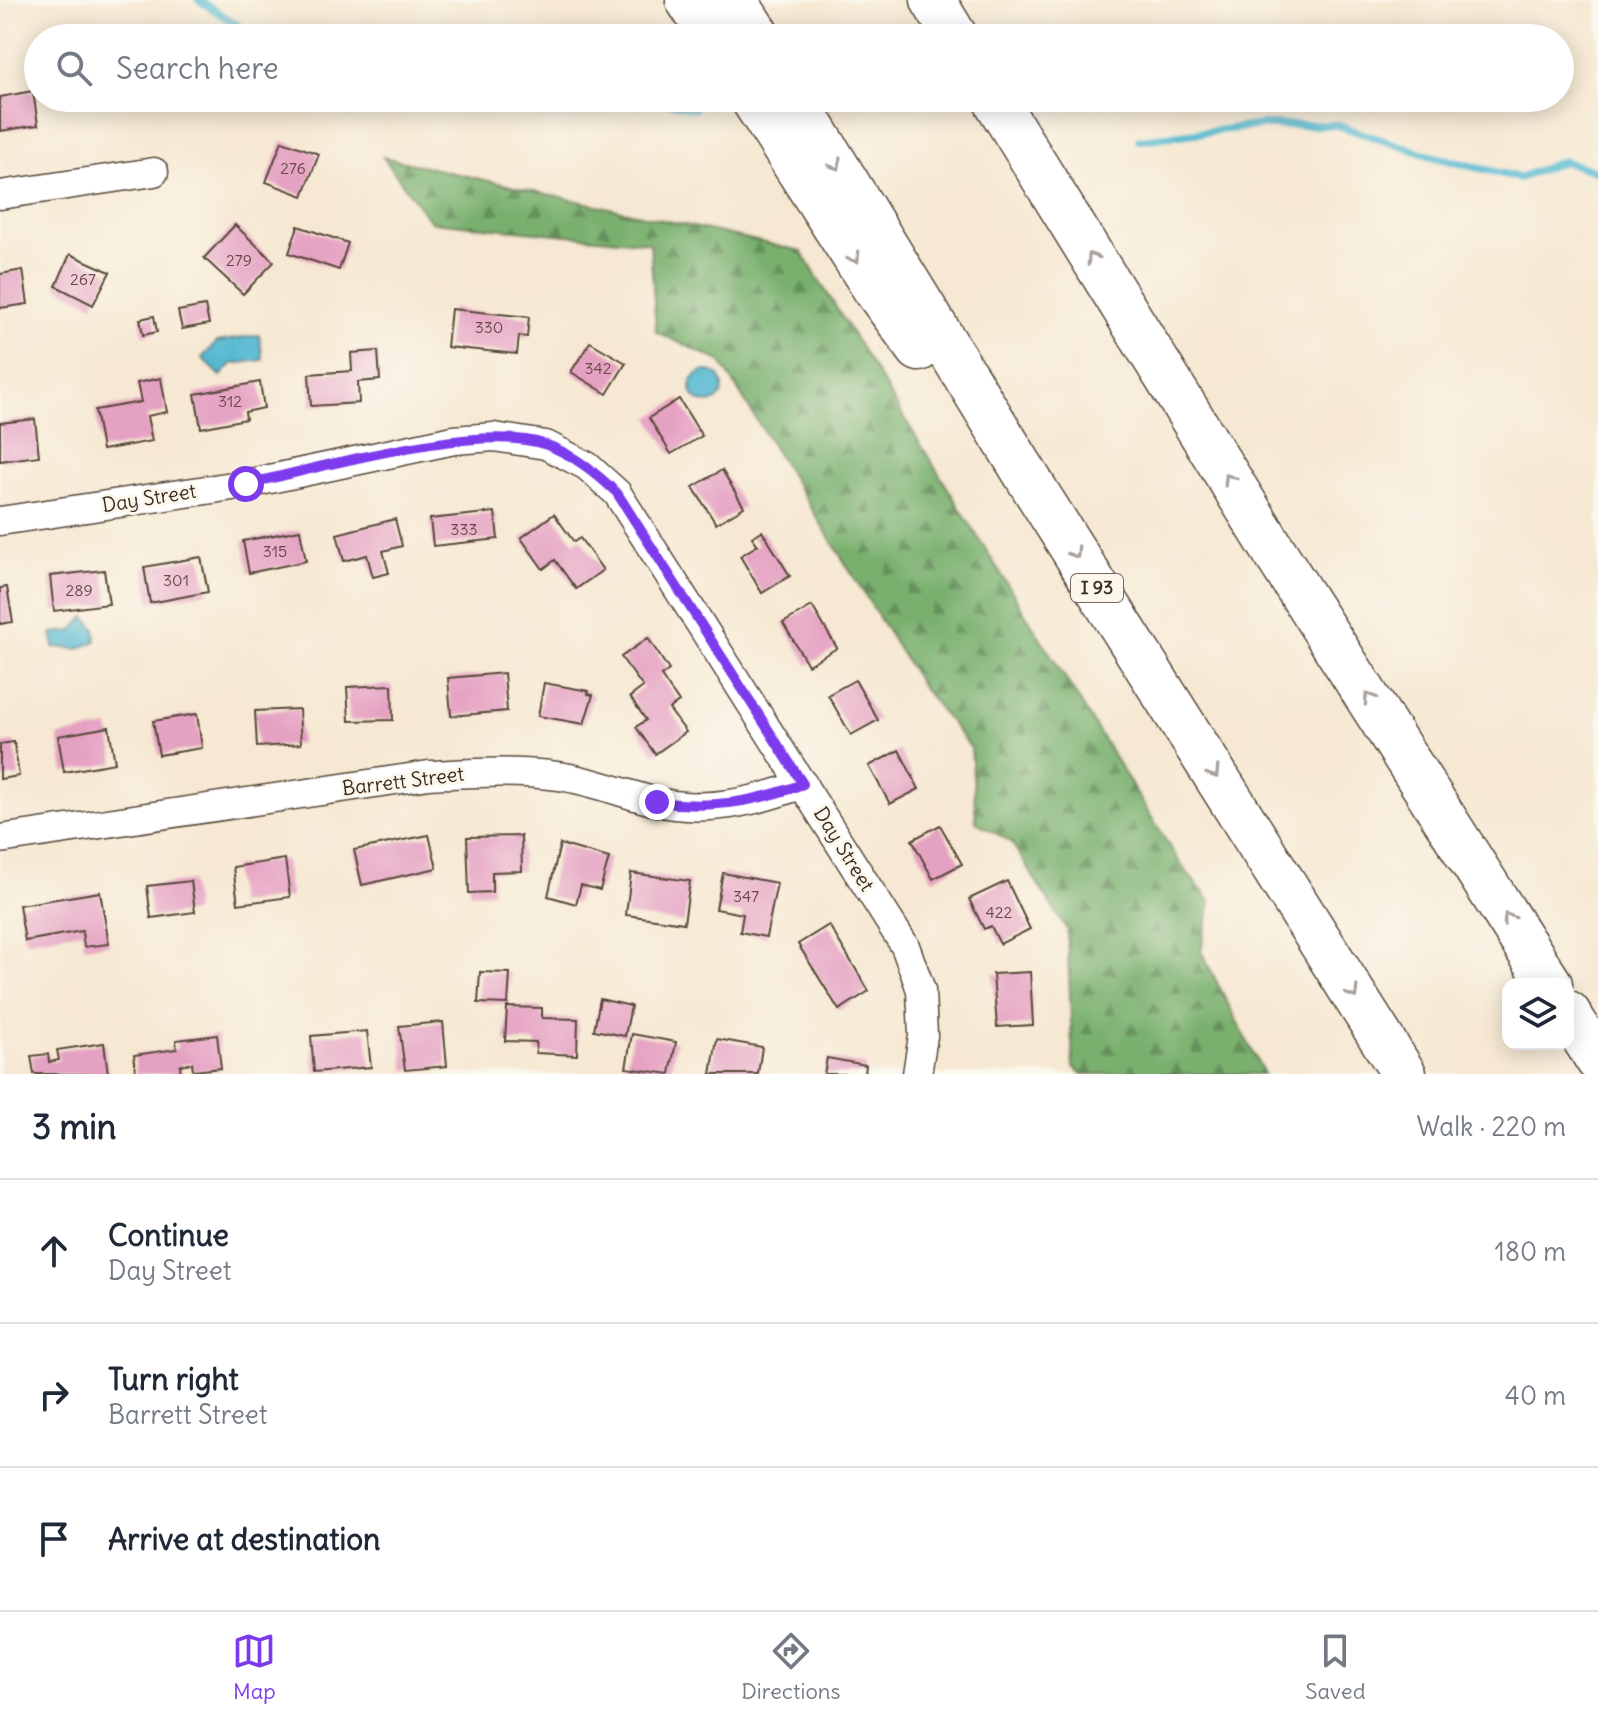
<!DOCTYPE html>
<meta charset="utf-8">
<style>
body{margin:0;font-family:Delius,sans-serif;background:#f2f2f3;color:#1f2937}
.controls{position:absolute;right:24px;bottom:24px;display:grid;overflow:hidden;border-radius:16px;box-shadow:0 4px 20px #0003}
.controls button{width:72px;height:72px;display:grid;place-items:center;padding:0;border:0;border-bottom:2px solid #e0e1e3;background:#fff;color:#1f2937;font:40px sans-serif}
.stop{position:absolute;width:24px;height:24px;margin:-18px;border:6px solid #7c3aed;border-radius:50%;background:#fff}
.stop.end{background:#7c3aed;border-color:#fff;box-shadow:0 2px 8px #0008}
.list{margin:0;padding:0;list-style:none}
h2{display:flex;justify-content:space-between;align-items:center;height:104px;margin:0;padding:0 32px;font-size:34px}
h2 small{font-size:26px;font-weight:400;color:#747a83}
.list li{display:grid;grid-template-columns:52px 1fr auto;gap:24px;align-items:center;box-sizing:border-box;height:144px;padding:0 32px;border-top:2px solid #e0e1e3}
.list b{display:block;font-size:30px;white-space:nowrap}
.list p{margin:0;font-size:26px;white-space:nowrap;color:#747a83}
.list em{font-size:26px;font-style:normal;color:#747a83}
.icon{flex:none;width:44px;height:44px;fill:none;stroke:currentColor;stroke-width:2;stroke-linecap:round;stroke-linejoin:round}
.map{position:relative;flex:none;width:1598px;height:1074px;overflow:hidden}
.search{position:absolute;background:#fff;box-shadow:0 4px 20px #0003;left:24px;right:24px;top:24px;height:88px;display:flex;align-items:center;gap:20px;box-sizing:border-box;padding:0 28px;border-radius:44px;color:#747a83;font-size:30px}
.sheet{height:536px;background:#fff}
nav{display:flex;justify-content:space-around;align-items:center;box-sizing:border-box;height:112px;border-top:2px solid #e0e1e3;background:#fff;font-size:22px;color:#747a83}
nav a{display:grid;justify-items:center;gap:4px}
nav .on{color:#7c3aed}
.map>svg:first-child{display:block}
</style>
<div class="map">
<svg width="1598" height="1074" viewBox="0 0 1598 1074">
<defs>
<pattern id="forest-firs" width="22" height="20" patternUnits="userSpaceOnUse" patternTransform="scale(2)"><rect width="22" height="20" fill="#79b06e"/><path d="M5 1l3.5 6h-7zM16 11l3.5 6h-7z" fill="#648f5a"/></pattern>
</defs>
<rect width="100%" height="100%" fill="#fbf7ec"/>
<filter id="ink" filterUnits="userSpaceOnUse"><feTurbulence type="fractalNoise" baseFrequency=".0125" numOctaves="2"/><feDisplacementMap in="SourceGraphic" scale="16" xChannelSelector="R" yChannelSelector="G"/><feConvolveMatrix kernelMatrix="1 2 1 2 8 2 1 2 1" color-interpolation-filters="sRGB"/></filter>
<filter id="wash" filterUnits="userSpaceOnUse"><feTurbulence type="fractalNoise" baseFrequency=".006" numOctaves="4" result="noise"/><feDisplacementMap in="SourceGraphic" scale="32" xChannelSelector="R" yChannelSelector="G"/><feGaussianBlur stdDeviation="1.8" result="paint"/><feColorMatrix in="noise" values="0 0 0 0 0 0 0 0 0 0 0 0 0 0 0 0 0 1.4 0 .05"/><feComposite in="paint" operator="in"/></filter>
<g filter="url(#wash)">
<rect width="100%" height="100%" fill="#f6e8d2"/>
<path fill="url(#forest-firs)" stroke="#5a6d46" stroke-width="2" d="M383,157L801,251L1181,865L1211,902L1201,951L1264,1074H1082L1073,1067L1067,930L1011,842L976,822L971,748L922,687L720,361L656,332L650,243L431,222Z"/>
<g fill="#52b8d0" stroke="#467177" stroke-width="2">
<path d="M259,335L263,360L232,364L221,376L202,358L217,342Z"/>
<circle cx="707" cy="387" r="16"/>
<path d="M85,617L95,628L96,641L78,649L54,647L52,633L72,631Z"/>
</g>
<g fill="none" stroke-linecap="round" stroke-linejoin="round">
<g stroke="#52b8d0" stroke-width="8">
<path d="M199,0L257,38"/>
<path d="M652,98L694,109"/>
<path d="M1139,140L1262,125H1337L1431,156L1519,178L1563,161L1598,172"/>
</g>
</g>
<g id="blocks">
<g fill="#e5a1c2">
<path d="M33,91L38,125L0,131V97Z"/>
<path d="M282,141L319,154L303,196L266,182Z"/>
<path d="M235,225L274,262L243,294L204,258Z"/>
<path d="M298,226L348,243L339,270L289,253Z"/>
<path d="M70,254L110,272L93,305L56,286Z"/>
<path d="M23,270L28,304L0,308V274Z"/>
<path d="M205,306L209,324L182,329L178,311Z"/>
<path d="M451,309L529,317L527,337L519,336L517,354L447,347Z"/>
<path d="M154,316L157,332L143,335L140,319Z"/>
<path d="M590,342L626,363L607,394L571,372Z"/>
<path d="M378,351L380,380L358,382L359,403L311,406L309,374L352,371L351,353Z"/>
<path d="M161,378L167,412L147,416L152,441L102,450L95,410L141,402L137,383Z"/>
<path d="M260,382L264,408L245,412L246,419L201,428L195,394Z"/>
<path d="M679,399L702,436L671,454L649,418Z"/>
<path d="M35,419L39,456L0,461V423Z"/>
<path d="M722,470L744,507L716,524L693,487Z"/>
<path d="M495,512L498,539L433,546L430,519Z"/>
<path d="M554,514L574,542L580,538L603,570L576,589L555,560L543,569L521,538Z"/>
<path d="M395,519L402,546L383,551L389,573L373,577L367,555L344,561L337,534Z"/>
<path d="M300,530L306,561L249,573L243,541Z"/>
<path d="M762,531L790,576L762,593L740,556L758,545L752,537Z"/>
<path d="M201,557L208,592L150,603L144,567Z"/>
<path d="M104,570L109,604L54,611L50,576Z"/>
<path d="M7,587L13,622L0,624V588Z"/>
<path d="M812,606L837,648L808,665L783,623Z"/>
<path d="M648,638L669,670L661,676L679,702L669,709L686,732L655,754L636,727L646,720L630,697L643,687L621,657Z"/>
<path d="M504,673L507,711L451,716L448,678Z"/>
<path d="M855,680L878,720L851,735L828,695Z"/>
<path d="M544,683L589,691L588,694L593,695L584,724L538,716Z"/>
<path d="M392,685L393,720L349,721L347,687Z"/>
<path d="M299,709L301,744L257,747L255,711Z"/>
<path d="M197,714L202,748L159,755L153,721Z"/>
<path d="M109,727L115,763L64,772L58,736Z"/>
<path d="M14,742L19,776L0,779V744Z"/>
<path d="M899,750L919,789L890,804L869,766Z"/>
<path d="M940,825L962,864L933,879L912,840Z"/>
<path d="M429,835L437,868L362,885L354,850Z"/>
<path d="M521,836L522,871L492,872V892L469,893L467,837Z"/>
<path d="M560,844L609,858L600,890L581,885L576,904L548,896Z"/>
<path d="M285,859L290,897L238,904L233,867Z"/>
<path d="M631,873L690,881L684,923L626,915Z"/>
<path d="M723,873L777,883L766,937L740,932L743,914L716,909Z"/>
<path d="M191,881L195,912L151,918L147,886Z"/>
<path d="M1007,881L1030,929L1000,944L991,926L984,929L969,899Z"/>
<path d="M100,892L109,944L84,947L82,931L25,941L19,905Z"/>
<path d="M829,925L869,991L839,1010L798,944Z"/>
<path d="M480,972L510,973L508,1004L478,1003Z"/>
<path d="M1030,972L1033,1025L997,1027L993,974Z"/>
<path d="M600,999L631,1006L625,1036L594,1030Z"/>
<path d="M507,1007L542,1008V1018L578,1019L577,1055L536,1053V1042L505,1041Z"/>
<path d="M443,1022L447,1066L405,1070L399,1026Z"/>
<path d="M367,1031L371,1067L314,1072L311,1036Z"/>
<path d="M632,1034L676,1042L670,1074L626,1068Z"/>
<path d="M217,1035L221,1068L193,1071L192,1063L180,1065L181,1074H136L134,1055L177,1049L176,1040Z"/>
<path d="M717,1039L762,1047L758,1074H711Z"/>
<path d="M104,1043L108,1074H34L31,1056L48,1054L49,1062L59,1060L57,1050Z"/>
<path d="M827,1058L866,1065L865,1074H824Z"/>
</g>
</g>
</g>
<g filter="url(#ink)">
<use href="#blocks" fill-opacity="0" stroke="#574639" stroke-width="2"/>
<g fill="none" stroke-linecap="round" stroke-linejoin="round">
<g stroke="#574639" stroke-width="31">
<g id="minor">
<path d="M0,195L154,172"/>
<path d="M0,521L246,484L454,440L494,437L546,445L587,466L617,493L905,946L921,990L923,1036L917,1074"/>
<path d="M0,839L429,775C472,773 515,770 558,776C590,780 622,793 653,801C705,814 755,802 803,784"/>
</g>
</g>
<g stroke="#574639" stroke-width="47">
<g id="motorway">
<path d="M688,0L713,38"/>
<path d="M735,0L759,38"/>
<path d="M933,0L956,38"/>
<path d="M752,98L875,289L919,349"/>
<path d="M795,98L1039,496L1404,1074"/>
<path d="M994,98L1274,551L1550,984"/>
<path d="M1568,1013L1598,1060"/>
</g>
</g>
<use href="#minor" stroke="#fff" stroke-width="28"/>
<use href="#motorway" stroke="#fff" stroke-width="44"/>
</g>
<defs><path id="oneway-chevron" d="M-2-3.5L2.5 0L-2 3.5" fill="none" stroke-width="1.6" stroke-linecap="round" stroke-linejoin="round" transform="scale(2)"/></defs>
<g stroke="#a79f9a">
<use href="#oneway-chevron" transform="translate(836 165) rotate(59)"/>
<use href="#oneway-chevron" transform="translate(855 258) rotate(57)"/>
<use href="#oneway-chevron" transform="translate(1092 258) rotate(-122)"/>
<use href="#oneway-chevron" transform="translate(1229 479) rotate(-122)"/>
<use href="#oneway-chevron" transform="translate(1075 553) rotate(58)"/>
<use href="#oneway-chevron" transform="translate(1369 698) rotate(-123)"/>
<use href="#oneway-chevron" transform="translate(1214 773) rotate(58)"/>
<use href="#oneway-chevron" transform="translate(1508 918) rotate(-122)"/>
<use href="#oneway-chevron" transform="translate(1353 993) rotate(58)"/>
</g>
</g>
<g fill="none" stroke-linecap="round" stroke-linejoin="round" filter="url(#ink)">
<path stroke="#7c3aed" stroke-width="10" d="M246,484C321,468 477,421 547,445C574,455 596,473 617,493L803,784C753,803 710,809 657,802"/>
</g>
<g text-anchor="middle" stroke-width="6" stroke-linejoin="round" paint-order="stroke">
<g font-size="16" fill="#664847">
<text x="293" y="174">276</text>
<text x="239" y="266">279</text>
<text x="83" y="285">267</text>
<text x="489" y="333">330</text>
<text x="598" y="374">342</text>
<text x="230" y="407">312</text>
<text x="464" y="535">333</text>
<text x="275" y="557">315</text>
<text x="176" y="586">301</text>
<text x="79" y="596">289</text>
<text x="746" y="902">347</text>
<text x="999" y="918">422</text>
</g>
<rect fill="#fbf7ec" stroke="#75685c" stroke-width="2" x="1071" y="574" width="52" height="28" rx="6"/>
<g font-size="18" font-weight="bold" fill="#3b2a1e">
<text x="1097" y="594">I 93</text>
</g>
<g font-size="20" fill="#3b2a1e" stroke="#fbf7ec">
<text transform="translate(149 498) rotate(-9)" y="7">Day Street</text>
<text transform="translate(403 781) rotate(-7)" y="7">Barrett Street</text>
<text transform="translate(844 849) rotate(58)" y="7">Day Street</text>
</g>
</g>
</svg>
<div class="controls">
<button><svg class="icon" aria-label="layers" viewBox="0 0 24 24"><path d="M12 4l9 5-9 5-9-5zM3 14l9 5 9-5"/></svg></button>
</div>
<div class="stop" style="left:246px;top:484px"></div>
<div class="stop end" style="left:657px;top:802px"></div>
<div class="search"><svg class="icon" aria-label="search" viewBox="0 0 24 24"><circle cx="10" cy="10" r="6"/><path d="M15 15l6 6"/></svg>Search here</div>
</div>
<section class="sheet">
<h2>3 min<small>Walk · 220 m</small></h2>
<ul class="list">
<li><svg class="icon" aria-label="ahead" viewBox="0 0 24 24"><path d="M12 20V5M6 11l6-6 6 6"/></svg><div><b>Continue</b><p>Day Street</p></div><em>180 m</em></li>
<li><svg class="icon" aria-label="right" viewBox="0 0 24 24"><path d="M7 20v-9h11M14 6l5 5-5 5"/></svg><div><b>Turn right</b><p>Barrett Street</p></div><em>40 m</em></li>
<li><svg class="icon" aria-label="arrive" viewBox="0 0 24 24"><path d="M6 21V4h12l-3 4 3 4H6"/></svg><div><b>Arrive at destination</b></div></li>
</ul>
</section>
<nav>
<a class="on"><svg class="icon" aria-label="map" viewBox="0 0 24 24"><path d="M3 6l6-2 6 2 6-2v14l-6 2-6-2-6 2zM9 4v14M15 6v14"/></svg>Map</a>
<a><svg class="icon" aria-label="directions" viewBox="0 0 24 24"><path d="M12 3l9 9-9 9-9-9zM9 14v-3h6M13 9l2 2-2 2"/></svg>Directions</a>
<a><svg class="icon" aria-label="saved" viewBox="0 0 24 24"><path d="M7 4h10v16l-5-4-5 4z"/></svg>Saved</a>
</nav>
